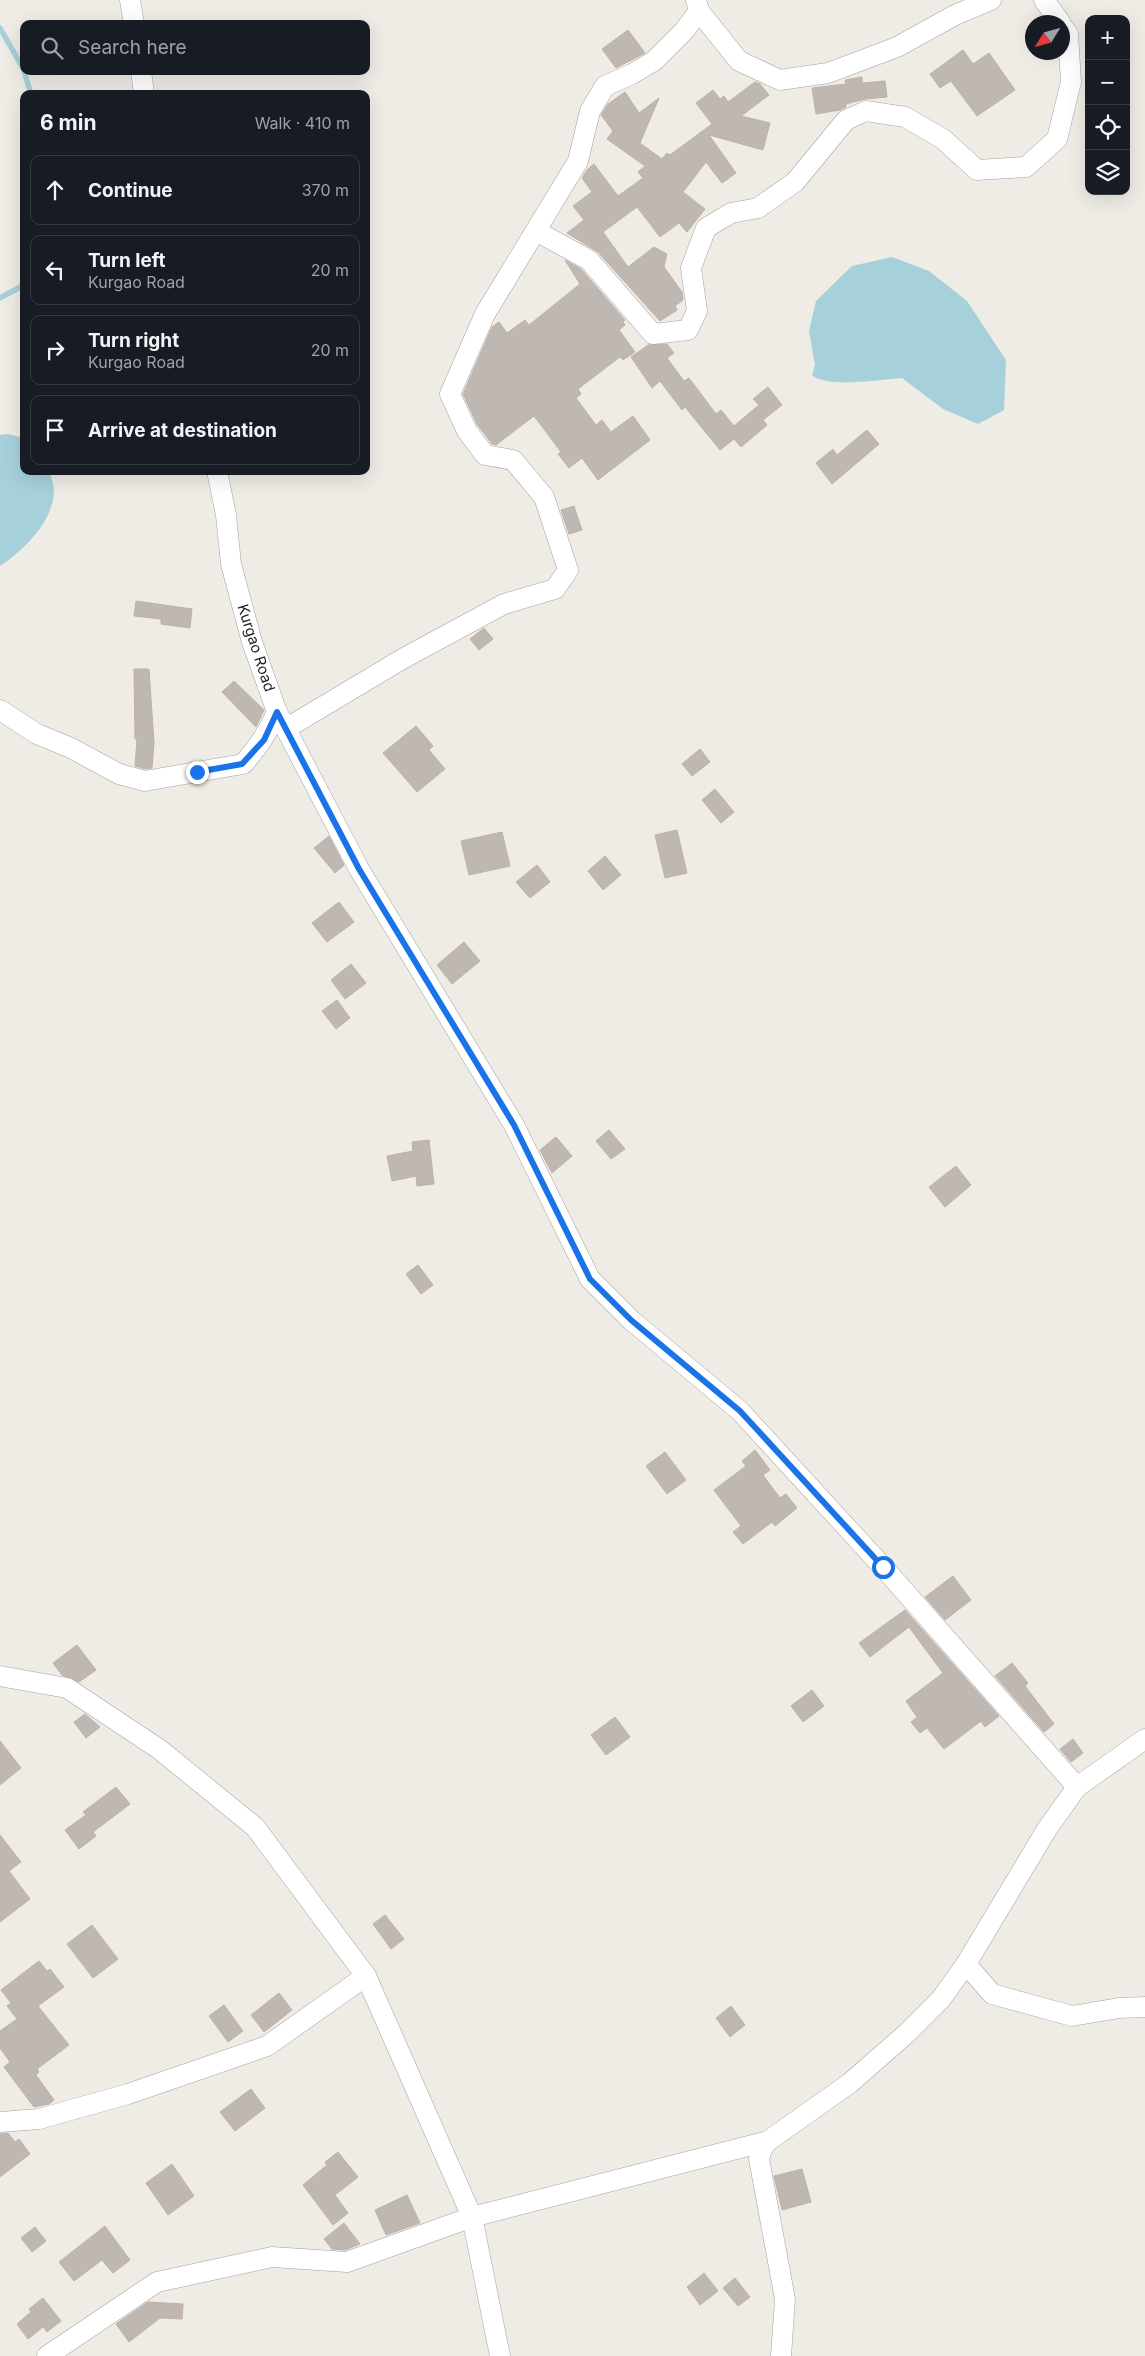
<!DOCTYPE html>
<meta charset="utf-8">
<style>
body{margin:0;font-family:Inter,sans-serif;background:#20242c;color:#f1f3f6}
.controls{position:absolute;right:15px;top:15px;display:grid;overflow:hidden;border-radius:10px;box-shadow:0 5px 20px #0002}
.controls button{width:45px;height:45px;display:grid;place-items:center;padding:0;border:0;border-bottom:1px solid #363941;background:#171b24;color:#f1f3f6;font:25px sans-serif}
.compass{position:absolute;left:1025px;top:15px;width:45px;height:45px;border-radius:50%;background:#171b24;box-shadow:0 5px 20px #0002;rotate:233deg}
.stop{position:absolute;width:15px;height:15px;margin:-11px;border:4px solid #1a73e8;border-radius:50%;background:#fff}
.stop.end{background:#1a73e8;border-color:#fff;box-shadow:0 1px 5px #0008}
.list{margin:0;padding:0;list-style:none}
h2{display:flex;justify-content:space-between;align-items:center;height:65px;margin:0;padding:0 20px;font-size:21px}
h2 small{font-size:16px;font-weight:400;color:#9ea1a6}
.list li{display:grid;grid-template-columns:32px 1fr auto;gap:15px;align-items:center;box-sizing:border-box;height:70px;margin:0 10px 10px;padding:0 10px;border:1px solid #363941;border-radius:10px}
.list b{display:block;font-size:19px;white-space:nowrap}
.list p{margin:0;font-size:16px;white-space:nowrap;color:#9ea1a6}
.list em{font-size:16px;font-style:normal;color:#9ea1a6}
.icon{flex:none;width:28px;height:28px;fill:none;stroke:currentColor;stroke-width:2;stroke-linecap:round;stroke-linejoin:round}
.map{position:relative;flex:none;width:1145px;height:2356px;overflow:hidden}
.search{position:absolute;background:#171b24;box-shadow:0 5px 20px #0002;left:20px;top:20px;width:350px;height:55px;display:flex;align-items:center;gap:12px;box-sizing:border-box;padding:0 18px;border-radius:10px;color:#9ea1a6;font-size:19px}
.panel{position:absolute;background:#171b24;box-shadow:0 5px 20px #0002;left:20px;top:90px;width:350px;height:385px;border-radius:10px}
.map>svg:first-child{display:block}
</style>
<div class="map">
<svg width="1145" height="2356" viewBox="0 0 1145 2356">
<rect width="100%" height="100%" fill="#efebe5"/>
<g fill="#a7d1da">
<path d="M892,257L929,271L967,301L1006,360L1004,410L978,424L943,409L902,378C882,379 826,389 812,375L815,365L809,331L816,301L852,266Z"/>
<path d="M8,434L24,438V471H49C51,477 54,485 54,491C53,522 24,550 0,566V435Z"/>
</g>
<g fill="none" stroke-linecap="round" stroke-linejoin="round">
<g stroke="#a7d1da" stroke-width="5.5">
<path d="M0,28L24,70"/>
<path d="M24,71L31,94"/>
<path d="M0,298L24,285"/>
</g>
</g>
<g fill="#bfb7b1" stroke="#c0b1a8">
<path d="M628,30L645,53L616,68L602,49Z"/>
<path d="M963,50L973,64L989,53L1015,90L977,116L951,81L940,88L930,74Z"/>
<path d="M862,77V83L885,81L887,97L865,99L846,104V107L840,110L816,114L812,88L846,84L845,80Z"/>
<path d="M755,82L760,84L769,95L741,116L770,123L763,150L709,135L736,173L722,183L706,162L683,192L705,209L687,232L679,223L660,237L637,207L603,232L628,267L654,247L667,254L664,267L682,292L683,300L675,306L677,310L660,321L598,252L567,233L584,220L573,206L592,192L582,178L587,170L594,164L618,196L643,178L638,172L645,166L607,139L613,131L601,115L608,104L625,92L639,113L659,98L640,143L662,159L667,153L670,155L712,124L696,103L713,90L720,99L724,96L728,102Z"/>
<path d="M565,260L581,269L625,320L623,322L625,325L619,330L635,352L623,360L620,357L591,379L578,389L581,394L576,398L596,425L602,420L611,432L633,416L650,440L598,480L582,458L569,468L558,454L561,452L534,416L496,445L492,444L477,424L463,394L492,327L499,322L507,333L525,320L529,325L580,284Z"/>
<path d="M667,344L674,353L667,358L684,381L689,378L716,414L721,410L734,426L759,405L753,399L768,387L782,405L763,420L767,425L741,447L734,439L720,450L685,407L682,410L660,381L652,388L631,357L648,345Z"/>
<path d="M867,430L879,444L832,484L816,463L833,449L837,455Z"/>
<path d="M574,506L582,530L569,534L561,510Z"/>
<path d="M136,601L192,609L190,628L161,624V619L134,616Z"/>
<path d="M484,628L493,639L479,650L470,639Z"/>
<path d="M134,669H149L154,743L152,768L146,769L135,766L137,739H135Z"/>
<path d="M234,681L264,710L256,727L222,692Z"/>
<path d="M416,726L433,746L429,750L445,769L417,792L383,753Z"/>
<path d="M700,749L710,762L692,776L682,764Z"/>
<path d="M715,789L734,812L721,823L702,800Z"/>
<path d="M677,830L687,873L665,878L655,835Z"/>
<path d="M502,832L510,866L469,875L461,841Z"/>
<path d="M329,836L344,865L335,873L314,848Z"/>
<path d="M605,856L621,875L603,890L588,871Z"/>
<path d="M537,865L550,882L530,898L516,882Z"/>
<path d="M339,902L354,922L327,942L312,923Z"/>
<path d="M464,942L480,961L452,984L437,965Z"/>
<path d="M351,964L366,983L345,999L331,980Z"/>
<path d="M337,1000L350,1018L336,1029L322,1011Z"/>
<path d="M609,1130L625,1149L611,1159L596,1141Z"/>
<path d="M556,1137L572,1156L552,1173L540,1150Z"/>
<path d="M429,1140L434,1184L417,1186L416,1176L392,1181L387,1156L413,1151L412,1142Z"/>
<path d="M956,1166L971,1185L945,1207L929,1187Z"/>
<path d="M418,1265L433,1285L421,1294L406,1274Z"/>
<path d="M755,1450L770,1470L763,1475L780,1498L786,1494L797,1508L775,1526L772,1522L743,1544L733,1532L741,1526L714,1490L746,1466L742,1461Z"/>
<path d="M665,1452L686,1480L667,1494L646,1466Z"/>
<path d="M953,1576L971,1600L945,1620L925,1597Z"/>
<path d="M905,1610L999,1716L985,1727L981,1721L944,1749L927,1728L920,1733L911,1722L917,1717L906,1701L943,1673L909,1627L870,1657L859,1643Z"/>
<path d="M77,1645L96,1670L79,1682L62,1675L53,1663Z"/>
<path d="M1012,1663L1028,1683L1025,1686L1054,1724L1044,1732L995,1676Z"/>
<path d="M812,1690L824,1706L803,1722L791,1706Z"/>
<path d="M85,1714L100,1727L86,1738L74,1722Z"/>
<path d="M615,1717L630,1737L606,1755L591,1735Z"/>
<path d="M1073,1739L1083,1753L1071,1762L1060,1749Z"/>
<path d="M0,1741L21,1768L0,1785Z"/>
<path d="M116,1787L130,1804L93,1832L96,1836L79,1849L65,1830L86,1815L83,1812Z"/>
<path d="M0,1835L21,1862L9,1871L30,1899L0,1922Z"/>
<path d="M385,1915L404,1939L391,1949L373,1924Z"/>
<path d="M92,1925L118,1959L93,1978L67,1944Z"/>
<path d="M39,1961L47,1971L50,1969L64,1987L38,2006L69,2045L37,2069L39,2072L36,2075L54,2100L49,2104L34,2107L4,2067L10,2062L0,2048V2031L17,2019L7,2006L11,2003L1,1990Z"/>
<path d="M279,1993L292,2010L264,2032L251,2015Z"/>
<path d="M224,2005L243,2031L228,2042L209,2016Z"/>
<path d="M731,2006L745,2025L730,2037L716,2018Z"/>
<path d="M251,2089L265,2108L235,2131L220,2112Z"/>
<path d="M8,2133L15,2142L19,2139L30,2154L0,2177V2134Z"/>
<path d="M338,2152L358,2177L335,2195L348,2213L333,2225L303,2185L327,2165L325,2162Z"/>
<path d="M172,2164L194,2196L168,2215L146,2183Z"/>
<path d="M802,2169L811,2202L782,2210L774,2176Z"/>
<path d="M407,2195L420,2223L386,2235L375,2210Z"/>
<path d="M344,2223L360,2244L345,2250L332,2249L324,2239Z"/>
<path d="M105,2226L130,2260L113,2273L102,2260L74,2281L59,2262Z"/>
<path d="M35,2227L46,2241L32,2252L21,2238Z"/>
<path d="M704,2273L718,2291L700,2305L687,2287Z"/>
<path d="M735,2278L750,2297L738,2306L723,2288Z"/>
<path d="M43,2298L61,2321L47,2332L43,2327L28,2339L17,2324L31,2312L29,2309Z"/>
<path d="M148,2302L183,2304L182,2319L160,2318L129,2342L116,2324Z"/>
</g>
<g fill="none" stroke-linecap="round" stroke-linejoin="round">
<g stroke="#a2a2a2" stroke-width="21">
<g id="minor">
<path d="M130,0L134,24"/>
<path d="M1044,0L1060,22"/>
<path d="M699,11L739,61L780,80L828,73L897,47L955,15L991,0"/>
<path d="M141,71L144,94"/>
<path d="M536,231L589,260L653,334L688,330L697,311L691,268L706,228L731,213L758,208L795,182L846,120L866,111L905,117L943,139L977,170L1026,167L1057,139L1071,82L1068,34L1062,26"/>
<path d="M0,710L37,734L71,748L119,774L145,781L243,764C258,747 268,733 277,712L252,642L231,564L226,515L217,471"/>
<path d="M277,712L359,869L514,1125L590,1279L631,1320L740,1411L883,1567L1077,1787"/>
<path d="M287,728L404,658L504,604L555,589L568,570L544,497L513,460L485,455L467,431L450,394L485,314L578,161L590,111L605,86L632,74L654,61L684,31L699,11L696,0"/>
<path d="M0,1676L67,1688L159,1749L255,1827L366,1976L472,2217L500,2356"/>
<path d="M966,1964L992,1994L1072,2016L1119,2008L1145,2007"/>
<path d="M0,2122L39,2119L128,2094L267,2046L366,1976"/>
<path d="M47,2356L157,2282L272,2257L347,2262L472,2217L768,2141"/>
<path d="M781,2356L785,2299L759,2159L762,2149L768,2141L850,2083L906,2034L941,1999L966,1964L1047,1829L1077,1787L1145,1739"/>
</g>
</g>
<use href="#minor" stroke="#fff" stroke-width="20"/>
</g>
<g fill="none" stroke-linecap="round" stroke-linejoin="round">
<path stroke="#1a73e8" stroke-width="6" d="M197,772L242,764L264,740L277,712L359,869L514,1125L590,1279L631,1320L740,1411L883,1567"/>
</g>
<g text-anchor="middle" stroke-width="4.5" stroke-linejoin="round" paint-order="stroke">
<g font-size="15" fill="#1e1e1e" stroke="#fff">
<text transform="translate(256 648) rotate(72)" y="5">Kurgao Road</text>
</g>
</g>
</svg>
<div class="controls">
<button>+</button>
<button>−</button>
<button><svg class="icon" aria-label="locate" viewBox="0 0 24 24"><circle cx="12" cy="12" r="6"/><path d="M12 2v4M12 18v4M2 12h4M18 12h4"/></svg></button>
<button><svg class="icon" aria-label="layers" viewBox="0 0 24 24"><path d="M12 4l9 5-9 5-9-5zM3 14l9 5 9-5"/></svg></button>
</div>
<svg class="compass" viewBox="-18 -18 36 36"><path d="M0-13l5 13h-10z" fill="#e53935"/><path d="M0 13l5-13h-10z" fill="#9ea1a6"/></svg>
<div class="stop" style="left:883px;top:1567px"></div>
<div class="stop end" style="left:197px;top:772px"></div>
<div class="search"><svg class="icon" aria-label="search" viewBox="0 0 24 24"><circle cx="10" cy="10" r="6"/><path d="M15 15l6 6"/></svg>Search here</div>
<section class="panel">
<h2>6 min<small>Walk · 410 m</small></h2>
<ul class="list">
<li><svg class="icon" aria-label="ahead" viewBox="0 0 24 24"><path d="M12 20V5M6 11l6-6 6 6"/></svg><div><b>Continue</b></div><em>370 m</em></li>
<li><svg class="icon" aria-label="left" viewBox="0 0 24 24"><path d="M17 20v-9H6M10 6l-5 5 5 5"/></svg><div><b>Turn left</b><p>Kurgao Road</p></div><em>20 m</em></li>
<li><svg class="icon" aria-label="right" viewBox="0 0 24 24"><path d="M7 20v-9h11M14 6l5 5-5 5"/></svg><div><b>Turn right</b><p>Kurgao Road</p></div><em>20 m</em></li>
<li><svg class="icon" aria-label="arrive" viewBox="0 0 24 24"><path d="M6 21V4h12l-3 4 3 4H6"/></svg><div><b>Arrive at destination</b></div></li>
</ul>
</section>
</div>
